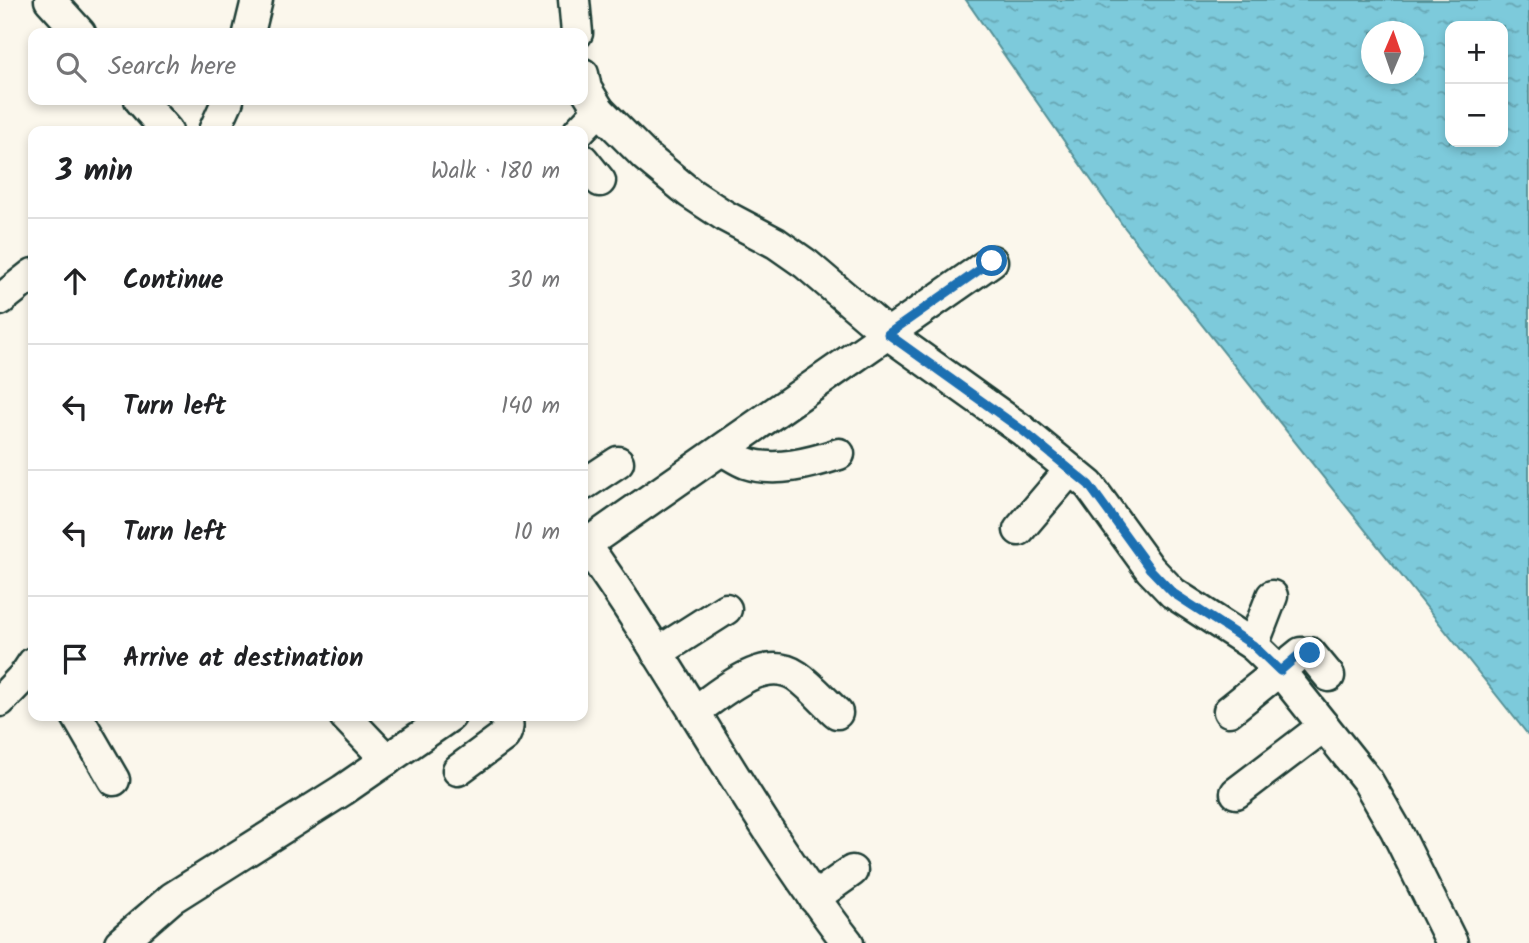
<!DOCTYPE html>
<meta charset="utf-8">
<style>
body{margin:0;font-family:Kalam,sans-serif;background:#f6f6f6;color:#202124}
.controls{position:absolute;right:21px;top:21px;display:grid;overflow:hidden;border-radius:14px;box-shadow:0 4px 10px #0003}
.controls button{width:63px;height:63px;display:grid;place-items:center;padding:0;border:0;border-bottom:2px solid #e0e0e0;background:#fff;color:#202124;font:35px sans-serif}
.compass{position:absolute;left:1361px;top:21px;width:63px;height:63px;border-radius:50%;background:#fff;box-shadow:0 4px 10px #0003;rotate:2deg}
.stop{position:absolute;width:21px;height:21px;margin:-16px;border:5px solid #1f6fb2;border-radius:50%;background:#fff}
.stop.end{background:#1f6fb2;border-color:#fff;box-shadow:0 2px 7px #0008}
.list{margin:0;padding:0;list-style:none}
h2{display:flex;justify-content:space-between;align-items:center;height:91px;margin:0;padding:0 28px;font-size:30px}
h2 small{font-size:23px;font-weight:400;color:#757577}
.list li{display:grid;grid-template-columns:46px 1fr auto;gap:21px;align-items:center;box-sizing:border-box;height:126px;padding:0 28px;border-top:2px solid #e0e0e0}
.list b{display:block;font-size:26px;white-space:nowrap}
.list em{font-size:23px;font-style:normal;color:#757577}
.icon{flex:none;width:38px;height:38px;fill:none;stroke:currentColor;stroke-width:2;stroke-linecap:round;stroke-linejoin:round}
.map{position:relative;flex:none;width:1529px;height:943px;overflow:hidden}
.search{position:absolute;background:#fff;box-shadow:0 4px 10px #0003;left:28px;top:28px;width:560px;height:77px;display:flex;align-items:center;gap:18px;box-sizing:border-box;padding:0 24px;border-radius:14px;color:#757577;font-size:26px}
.panel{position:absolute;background:#fff;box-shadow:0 4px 10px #0003;left:28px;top:126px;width:560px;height:595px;border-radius:14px}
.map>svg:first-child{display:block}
</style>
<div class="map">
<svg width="1529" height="943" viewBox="0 0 1529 943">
<defs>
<pattern id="water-ripples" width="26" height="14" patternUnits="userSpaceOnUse" patternTransform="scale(1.75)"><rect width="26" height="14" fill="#7dcadb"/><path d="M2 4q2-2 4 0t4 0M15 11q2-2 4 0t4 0" fill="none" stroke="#66a5b2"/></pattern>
</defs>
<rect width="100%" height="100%" fill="#fbf7ec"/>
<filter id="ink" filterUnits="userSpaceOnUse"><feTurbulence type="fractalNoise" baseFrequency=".0143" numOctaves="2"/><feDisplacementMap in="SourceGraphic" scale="14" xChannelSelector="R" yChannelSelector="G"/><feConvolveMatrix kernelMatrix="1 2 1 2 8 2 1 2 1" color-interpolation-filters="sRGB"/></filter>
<g filter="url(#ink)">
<path fill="url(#water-ripples)" stroke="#579298" stroke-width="2" fill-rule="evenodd" d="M966,0H1529V736L1121,223ZM1450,26H1503V142H1450ZM1372,32H1414V74H1372Z"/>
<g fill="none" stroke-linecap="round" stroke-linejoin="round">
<g stroke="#1f3d34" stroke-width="35">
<g id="minor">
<path d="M50,0L80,33"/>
<path d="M574,0L577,33"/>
<path d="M249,33L257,0"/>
<path d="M583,74L586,89L599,110L645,156L690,193L725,216L776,243L806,264L888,334L1022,430L1089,485L1150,569L1173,593L1253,645L1280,671L1367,780L1396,830L1452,943"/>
<path d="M140,100L167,131"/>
<path d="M214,131L228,100"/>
<path d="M579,131L599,110"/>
<path d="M583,160L600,181"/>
<path d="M0,300L33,274"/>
<path d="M722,450C730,454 738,460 746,463C775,473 811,463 839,454"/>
<path d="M583,485L618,462"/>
<path d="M1019,530L1070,470"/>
<path d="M583,541C677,672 750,816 848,943"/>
<path d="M585,545L992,261"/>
<path d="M1253,645L1272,596"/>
<path d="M657,653L726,609"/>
<path d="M0,701L25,675L33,663"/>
<path d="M695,711C722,693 764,653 797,676C811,686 824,701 837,713"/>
<path d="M1229,711L1301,653H1310L1329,676"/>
<path d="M77,716L114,780"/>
<path d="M345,716L387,760"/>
<path d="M458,770L504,736C509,728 509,723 504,716"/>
<path d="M1236,793L1324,726"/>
<path d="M814,898L852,871"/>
<path d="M120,943L172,898L343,790L450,716"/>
</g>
</g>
<use href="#minor" stroke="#fbf7ec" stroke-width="30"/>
</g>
</g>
<g fill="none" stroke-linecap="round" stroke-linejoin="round" filter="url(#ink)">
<path stroke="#1f6fb2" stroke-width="9" d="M992,261L888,334L1022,430L1089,485L1150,569L1173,593L1253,645L1280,671L1301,653H1310"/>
</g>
</svg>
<div class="controls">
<button>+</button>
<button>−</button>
</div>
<svg class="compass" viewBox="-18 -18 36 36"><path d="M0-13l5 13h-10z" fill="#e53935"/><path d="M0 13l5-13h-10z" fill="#757577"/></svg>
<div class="stop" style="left:992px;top:261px"></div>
<div class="stop end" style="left:1310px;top:653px"></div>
<div class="search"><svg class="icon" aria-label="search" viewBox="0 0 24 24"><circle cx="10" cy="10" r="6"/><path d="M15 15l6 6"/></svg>Search here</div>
<section class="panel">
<h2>3 min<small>Walk · 180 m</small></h2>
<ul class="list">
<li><svg class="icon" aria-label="ahead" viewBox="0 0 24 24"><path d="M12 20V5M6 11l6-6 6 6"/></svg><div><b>Continue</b></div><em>30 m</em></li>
<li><svg class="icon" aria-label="left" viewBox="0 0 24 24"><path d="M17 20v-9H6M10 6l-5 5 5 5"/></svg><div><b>Turn left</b></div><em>140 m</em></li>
<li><svg class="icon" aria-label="left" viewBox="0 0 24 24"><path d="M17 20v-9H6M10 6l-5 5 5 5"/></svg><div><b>Turn left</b></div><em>10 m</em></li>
<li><svg class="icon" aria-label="arrive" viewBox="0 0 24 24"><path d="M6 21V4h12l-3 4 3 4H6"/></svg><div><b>Arrive at destination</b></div></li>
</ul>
</section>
</div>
